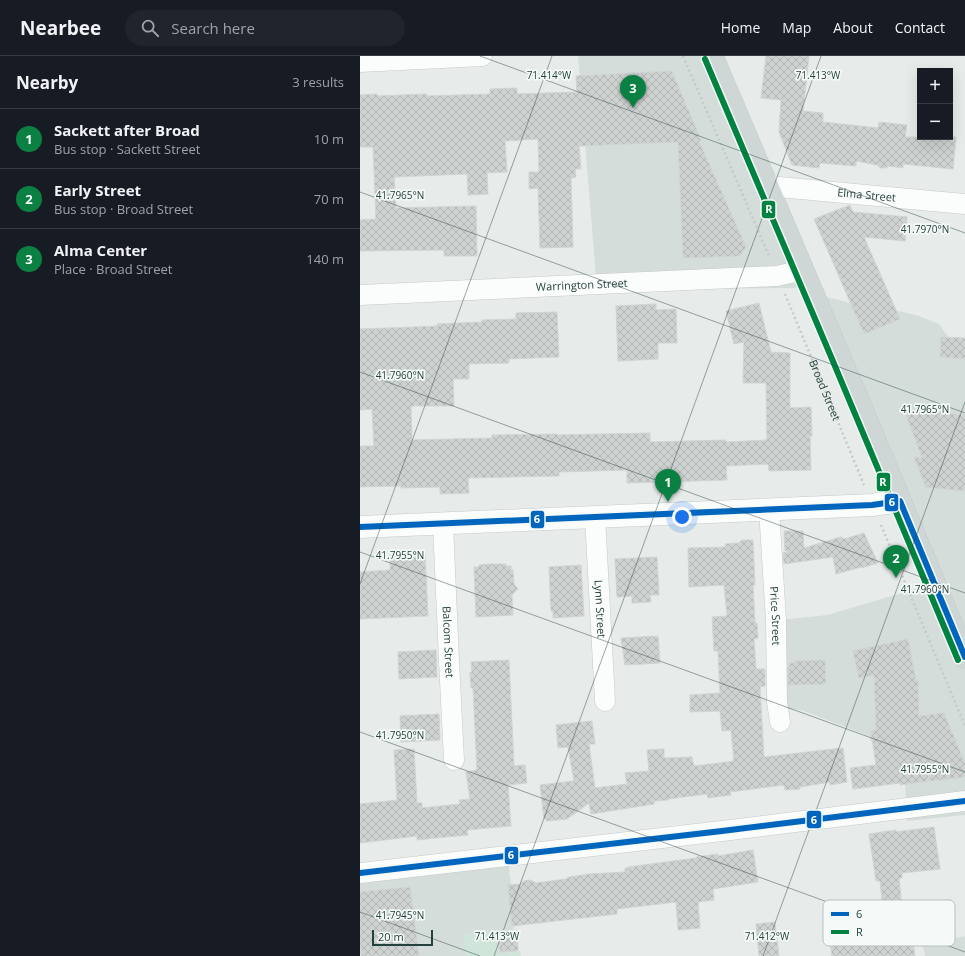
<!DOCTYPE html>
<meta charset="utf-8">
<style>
body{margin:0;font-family:"Open Sans",sans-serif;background:#20242c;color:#f1f3f6}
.controls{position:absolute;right:12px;top:12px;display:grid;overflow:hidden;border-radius:0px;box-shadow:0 4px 16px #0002}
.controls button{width:36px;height:36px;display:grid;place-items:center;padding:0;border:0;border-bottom:1px solid #363941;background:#171b24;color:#f1f3f6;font:20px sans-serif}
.scale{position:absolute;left:12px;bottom:10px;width:61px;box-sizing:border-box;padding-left:4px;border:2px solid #23413d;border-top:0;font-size:11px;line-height:14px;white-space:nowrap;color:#23413d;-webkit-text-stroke:3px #f5faf8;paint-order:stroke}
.you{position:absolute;left:322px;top:461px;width:14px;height:14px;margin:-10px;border:3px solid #fff;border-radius:50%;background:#1a73e8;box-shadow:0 0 0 6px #1a73e833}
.badge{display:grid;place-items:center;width:26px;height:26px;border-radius:50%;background:#0b8043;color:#fff;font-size:13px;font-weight:700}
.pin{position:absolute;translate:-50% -33px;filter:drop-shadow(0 1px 2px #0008)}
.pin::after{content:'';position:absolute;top:21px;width:14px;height:12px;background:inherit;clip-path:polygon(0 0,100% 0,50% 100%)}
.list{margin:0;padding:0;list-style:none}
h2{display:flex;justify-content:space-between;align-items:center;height:52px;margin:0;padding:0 16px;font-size:17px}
h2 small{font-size:13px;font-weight:400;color:#9ea1a6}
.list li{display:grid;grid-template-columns:26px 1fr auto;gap:12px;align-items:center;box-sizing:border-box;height:60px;padding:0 16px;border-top:1px solid #363941}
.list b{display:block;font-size:15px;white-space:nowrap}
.list p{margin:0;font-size:13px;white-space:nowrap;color:#9ea1a6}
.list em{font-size:13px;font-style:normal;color:#9ea1a6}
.icon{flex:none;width:22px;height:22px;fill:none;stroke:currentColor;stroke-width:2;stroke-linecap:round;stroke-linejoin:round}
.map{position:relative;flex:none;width:605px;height:900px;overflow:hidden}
header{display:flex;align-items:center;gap:24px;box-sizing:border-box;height:56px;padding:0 20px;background:#171b24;border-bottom:1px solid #363941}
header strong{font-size:19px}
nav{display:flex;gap:22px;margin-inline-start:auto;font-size:14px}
.search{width:280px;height:36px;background:#20242c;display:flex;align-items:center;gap:10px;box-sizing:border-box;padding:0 14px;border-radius:22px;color:#9ea1a6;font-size:15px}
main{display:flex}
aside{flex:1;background:#171b24}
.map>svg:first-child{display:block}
</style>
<header>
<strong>Nearbee</strong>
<div class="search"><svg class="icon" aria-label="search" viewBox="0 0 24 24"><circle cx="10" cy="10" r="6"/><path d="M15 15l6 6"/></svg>Search here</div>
<nav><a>Home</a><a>Map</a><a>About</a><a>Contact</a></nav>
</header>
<main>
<aside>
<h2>Nearby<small>3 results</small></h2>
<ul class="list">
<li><span class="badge">1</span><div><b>Sackett after Broad</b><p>Bus stop · Sackett Street</p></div><em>10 m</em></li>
<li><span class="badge">2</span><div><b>Early Street</b><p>Bus stop · Broad Street</p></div><em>70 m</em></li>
<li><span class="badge">3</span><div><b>Alma Center</b><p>Place · Broad Street</p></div><em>140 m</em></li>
</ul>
</aside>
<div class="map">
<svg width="605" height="900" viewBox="0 0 605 900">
<defs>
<pattern id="building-cross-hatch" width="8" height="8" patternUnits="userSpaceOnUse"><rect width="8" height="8" fill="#ced3d2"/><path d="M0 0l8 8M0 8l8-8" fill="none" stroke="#b1b6b5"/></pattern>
</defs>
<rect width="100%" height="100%" fill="#e7ecea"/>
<g fill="#d5ddda">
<path d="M218,0H340L358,36L438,226L436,232L237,234Z"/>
<path d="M442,235L495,248L526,252L559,260L579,268L589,282L605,293V759L547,765L544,708L534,695L512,688L509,680L441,654L424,653L419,564L467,559L566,530Z"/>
<path d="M148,806L156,868L147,884V900H0V817Z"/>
<path d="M591,843L596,882L605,880V900H565L555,847Z"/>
</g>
<path fill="#d0e5d9" d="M135,875L137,898L160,895L161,900H106L104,879Z"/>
<g fill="url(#building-cross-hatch)" stroke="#d0d5d3">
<path d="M406,0H449L443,55L463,57V66L518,72L519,66L547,69L545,81H596L593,113L543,108V112L529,110L526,112H520L517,109L496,105V110L460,107L459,112L432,109L419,76L421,44L401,42Z"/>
<path d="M312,15L341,84L339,85L386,191L380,200L323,202L318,86L219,90L221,113H215L216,121L211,122L213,191L180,192L178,132L169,133V116H179L178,83L145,85L147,116L127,117L128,138L108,139L107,118L34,121L36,152L116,150L117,200H84V194L0,195V164L16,163L13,91H0V39L17,38V40L66,38L67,40L130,38V33L157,32V38L217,36L216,20Z"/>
<path d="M490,149L493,156L547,161L545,185L504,181L540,263L504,278L454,163Z"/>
<path d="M399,247L411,296L430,297V352L451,351L452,380H450L451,414L409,415L408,408L366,410L367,424L267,427V414L199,416V420L108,422L109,437L80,438V431L41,432V430L0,431V390H14L12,353L0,354V273L78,270L77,268L122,266V264L156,263V257L197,256L199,301L149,303V307L109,308V323H93L94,350H52V351H51L52,384L132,382V379L197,378V379L290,377V386L366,384V386L407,384L406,327H383L384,286L374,288L366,255Z"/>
<path d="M296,248V254L316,253L317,287H298V303L258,305L256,250Z"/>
<path d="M581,281L605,282V303L580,301Z"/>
<path d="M544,353L605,359V435L566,431L554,401L562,402Z"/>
<path d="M424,475H443L444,492L481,481L484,483L504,477L518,507L501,512V511L476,518L473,501L424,508L423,497L432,495H425Z"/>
<path d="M382,484H393L395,529H393L395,567H397L398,582L394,583L396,613H405V630L400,631L404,701L483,692L487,726L470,729V726L440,731V733L425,734L424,729L370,736L371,739L348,742L347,738L308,743V744L294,745V748L231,758L229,747L207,763L186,765V762L184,763L180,729L214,725L208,691L198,692L196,669L232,665L235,688H229L235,732L267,728L265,717L289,715L287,694L304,693V702L332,701L334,710L374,705L371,674L362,675L360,655L330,656V639L360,637L358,595H354L352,561L367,560L364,529L329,531L328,492L366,491L365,488L379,487Z"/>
<path d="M65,498L68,560L0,563V516L30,514V500Z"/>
<path d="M297,501L299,539H290L291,546L272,547V540L257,541L255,503Z"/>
<path d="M128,508H146V510H151V514H153L154,528L158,533L152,539L153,559L116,561L114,511H119V509Z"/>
<path d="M221,509L224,560L193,562V555H191L189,511Z"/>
<path d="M298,580L300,607L265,609L261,582Z"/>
<path d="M548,583L556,625L558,624L559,660L584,657L605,707V721L571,725L568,719L569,725L540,729V727L493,733L490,712L516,709L511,675L516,674L514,619L499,622L493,595Z"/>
<path d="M76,594L77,621L39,623L38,596Z"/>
<path d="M149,604L154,710L165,709L167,727L148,729L151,770L107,774L108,779L75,782L57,784V780L0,787V748L37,744L34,694L54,693L57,747H62V752L100,748L99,744L110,743L106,716L117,714L113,632H111L110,616H112L111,606Z"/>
<path d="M465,604L466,628L428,629V612H429V607H435V605Z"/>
<path d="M79,658L80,684L41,686L40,660Z"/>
<path d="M574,771L580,813L542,817V822H539L544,872L551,871L555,900H472L469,879L525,872L520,825H516L509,778L536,774V776Z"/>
<path d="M393,794L398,826L353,833L354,844L338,846L340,872L318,874L316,846L257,853V858L152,870L148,829L160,828L164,825L170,824L176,827L206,823L209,821L229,818L265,816V812H269L268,811L336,802V801L358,798V800Z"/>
<path d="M50,831L59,900H2L0,887V836Z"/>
<path d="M415,866L419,900H399L396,868Z"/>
<path d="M157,874L158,895L140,896L137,876Z"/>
</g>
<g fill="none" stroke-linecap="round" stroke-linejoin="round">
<g stroke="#c4c9c7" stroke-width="21">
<g id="street">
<path d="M0,6L122,0"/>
<path id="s2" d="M408,130L605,148"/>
<path id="s3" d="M0,239L417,220L443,214"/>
<path id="s4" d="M409,453L416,564L417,646L420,666"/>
<path id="s5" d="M235,461L245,645"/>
<path id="s6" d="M83,468L89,605L94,704"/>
<path d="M0,817L362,775L605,745"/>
</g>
</g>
<g stroke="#c2cac8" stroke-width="23">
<path id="secondary" d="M0,471L512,449L540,445"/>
</g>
<g stroke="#c2cbca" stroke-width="23">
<path id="primary" d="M352,0C438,200 522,400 605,601"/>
</g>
<g stroke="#c2cbca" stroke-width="2.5" stroke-dasharray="2 3" stroke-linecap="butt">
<path d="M323,0L409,200"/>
<path id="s1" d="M425,238L504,429"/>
<path d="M521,469L605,670"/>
</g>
<use href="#street" stroke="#fbfcfc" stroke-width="20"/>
<use href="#secondary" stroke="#fbfcfc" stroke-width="22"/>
<use href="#primary" stroke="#cfd7d6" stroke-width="22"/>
<g stroke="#f5faf8" stroke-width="9">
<g id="bus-1">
<path d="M0,471L512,449L540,445L605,601"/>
<path d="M0,817L362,775L605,745"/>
</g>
</g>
<g stroke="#f5faf8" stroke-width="9">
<path id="bus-2" d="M345,3L472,303L598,604"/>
</g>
<use href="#bus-1" stroke="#0065bd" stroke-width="6"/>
<use href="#bus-2" stroke="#028241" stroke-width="6"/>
</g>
<path fill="none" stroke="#23413d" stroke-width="1" stroke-opacity="0.45" d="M120,0L605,177M0,136L605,357M0,316L605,537M0,496L605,716M0,528L192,0M0,676L605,896M0,856L120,900M134,900L461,0M403,900L605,346"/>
<g text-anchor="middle" stroke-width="3.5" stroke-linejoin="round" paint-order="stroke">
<g font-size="11" fill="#23413d" stroke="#f5faf8">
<text dy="4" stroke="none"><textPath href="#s2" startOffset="99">Elma Street</textPath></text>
<text dy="4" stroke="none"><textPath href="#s3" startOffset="222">Warrington Street</textPath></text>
<text dy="4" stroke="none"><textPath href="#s1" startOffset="104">Broad Street</textPath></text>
<text dy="4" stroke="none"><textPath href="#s5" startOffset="92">Lynn Street</textPath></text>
<text dy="4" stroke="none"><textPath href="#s4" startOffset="107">Price Street</textPath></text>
<text dy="4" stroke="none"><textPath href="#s6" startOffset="118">Balcom Street</textPath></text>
</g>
</g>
<rect x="463" y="844" width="132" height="46" rx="6" fill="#f5faf8" stroke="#b6c2c0" stroke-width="1"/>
<rect x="471" y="856" width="18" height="4" fill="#0065bd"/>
<rect x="471" y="874" width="18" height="4" fill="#028241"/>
<g font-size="11" fill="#23413d">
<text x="496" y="862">6</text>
<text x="496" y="880">R</text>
</g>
<g font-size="10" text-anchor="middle" fill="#23413d" stroke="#f5faf8" stroke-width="3.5" stroke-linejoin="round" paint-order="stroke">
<text x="189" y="23">71.414°W</text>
<text x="458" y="23">71.413°W</text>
<text x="40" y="143">41.7965°N</text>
<text x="565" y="177">41.7970°N</text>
<text x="40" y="323">41.7960°N</text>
<text x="565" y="357">41.7965°N</text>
<text x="40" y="503">41.7955°N</text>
<text x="565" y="537">41.7960°N</text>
<text x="40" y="683">41.7950°N</text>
<text x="565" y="717">41.7955°N</text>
<text x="40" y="863">41.7945°N</text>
<text x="137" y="884">71.413°W</text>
<text x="407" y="884">71.412°W</text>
</g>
<g stroke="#f5faf8" stroke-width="1.5">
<rect x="401" y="144" width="15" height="19" rx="4" fill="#028241"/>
<rect x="516" y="416" width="15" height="20" rx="4" fill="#028241"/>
<rect x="524" y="437" width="15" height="19" rx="4" fill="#0065bd"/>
<rect x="170" y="454" width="15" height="19" rx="4" fill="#0065bd"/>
<rect x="446" y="754" width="16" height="19" rx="4" fill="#0065bd"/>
<rect x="144" y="790" width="15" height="19" rx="4" fill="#0065bd"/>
</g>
<g font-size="11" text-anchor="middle" font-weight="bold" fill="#fff">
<text x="409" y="157">R</text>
<text x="523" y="430">R</text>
<text x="532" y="450">6</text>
<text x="177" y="467">6</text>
<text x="454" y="768">6</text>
<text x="151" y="803">6</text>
</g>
</svg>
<div class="controls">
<button>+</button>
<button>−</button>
</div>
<div class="scale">20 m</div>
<div class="you"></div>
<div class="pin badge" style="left:308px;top:446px">1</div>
<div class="pin badge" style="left:536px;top:522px">2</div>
<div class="pin badge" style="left:273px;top:52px">3</div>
</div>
</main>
